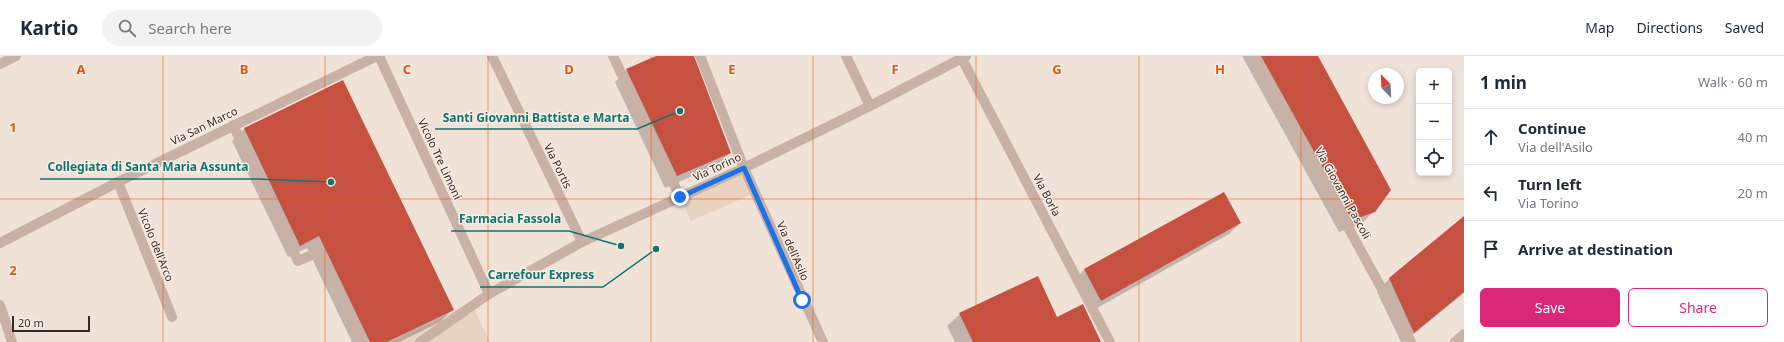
<!DOCTYPE html>
<meta charset="utf-8">
<style>
body{margin:0;font-family:"Noto Sans",sans-serif;background:#f2f2f3;color:#1f2937}
.controls{position:absolute;right:12px;top:12px;display:grid;overflow:hidden;border-radius:6px;box-shadow:0 2px 6px #0003}
.controls button{width:36px;height:36px;display:grid;place-items:center;padding:0;border:0;border-bottom:1px solid #e0e1e3;background:#fff;color:#1f2937;font:20px sans-serif}
.compass{position:absolute;left:1368px;top:12px;width:36px;height:36px;border-radius:50%;background:#fff;box-shadow:0 2px 6px #0003;rotate:336deg}
.scale{position:absolute;left:12px;bottom:10px;width:78px;box-sizing:border-box;padding-left:4px;border:2px solid #342926;border-top:0;font-size:11px;line-height:14px;white-space:nowrap;color:#342926;-webkit-text-stroke:3px #f9ede5;paint-order:stroke}
.stop{position:absolute;width:12px;height:12px;margin:-9px;border:3px solid #1a73e8;border-radius:50%;background:#fff}
.stop.end{background:#1a73e8;border-color:#fff;box-shadow:0 1px 4px #0008}
.list{margin:0;padding:0;list-style:none}
h2{display:flex;justify-content:space-between;align-items:center;height:52px;margin:0;padding:0 16px;font-size:17px}
h2 small{font-size:13px;font-weight:400;color:#747a83}
.list li{display:grid;grid-template-columns:26px 1fr auto;gap:12px;align-items:center;box-sizing:border-box;height:56px;padding:0 16px;border-top:1px solid #e0e1e3}
.list b{display:block;font-size:15px;white-space:nowrap}
.list p{margin:0;font-size:13px;white-space:nowrap;color:#747a83}
.list em{font-size:13px;font-style:normal;color:#747a83}
.actions{display:flex;gap:8px;padding:12px 16px}
.actions a{flex:1;padding:9px 0;border:1px solid #db2777;border-radius:6px;text-align:center;font-size:14px;color:#db2777}
.actions .main{background:#db2777;color:#fff}
.icon{flex:none;width:22px;height:22px;fill:none;stroke:currentColor;stroke-width:2;stroke-linecap:round;stroke-linejoin:round}
.map{position:relative;flex:none;width:1464px;height:286px;overflow:hidden}
header{display:flex;align-items:center;gap:24px;box-sizing:border-box;height:56px;padding:0 20px;background:#fff;border-bottom:1px solid #e0e1e3}
header strong{font-size:19px}
nav{display:flex;gap:22px;margin-inline-start:auto;font-size:14px}
.search{width:280px;height:36px;background:#f2f2f3;display:flex;align-items:center;gap:10px;box-sizing:border-box;padding:0 14px;border-radius:22px;color:#747a83;font-size:15px}
main{display:flex}
aside{flex:1;background:#fff}
.map>svg:first-child{display:block}
</style>
<header>
<strong>Kartio</strong>
<div class="search"><svg class="icon" aria-label="search" viewBox="0 0 24 24"><circle cx="10" cy="10" r="6"/><path d="M15 15l6 6"/></svg>Search here</div>
<nav><a>Map</a><a>Directions</a><a>Saved</a></nav>
</header>
<main>
<div class="map">
<svg width="1464" height="286" viewBox="0 0 1464 286">
<rect width="100%" height="100%" fill="#f1e2d8"/>
<g fill="#e9d2bf">
<path d="M744,112L755,137L691,165L680,141Z"/>
<path d="M471,247L490,286H391Z"/>
</g>
<g fill="#0003">
<path d="M659,0H693L730,97L718,109L665,132L615,26L627,14Z"/>
<path d="M1242,0H1317L1374,155L1361,168L1339,176Z"/>
<path d="M342,25L452,254L440,266L399,286H352L307,192L288,201L232,85L244,73Z"/>
<path d="M1223,137L1240,167L1229,178L1090,256L1073,226L1084,214Z"/>
<path d="M1464,161V237L1404,286H1401L1377,236L1389,223Z"/>
<path d="M960,258L1057,262L1100,286H955L947,270Z"/>
</g>
<g fill="#c65141">
<path d="M656,0H694L731,97L677,120L626,13Z"/>
<path d="M1261,0H1318L1391,134L1375,156L1352,164Z"/>
<path d="M343,24L454,254L387,286H370L319,180L300,190L244,72Z"/>
<path d="M1224,136L1241,167L1101,245L1084,213Z"/>
<path d="M1464,160V236L1414,277L1389,222Z"/>
<path d="M1038,220L1057,261L1083,248L1101,286H973L959,257Z"/>
</g>
<g fill="none" stroke-linecap="round" stroke-linejoin="round">
<path stroke="#c9b1a5" stroke-width="10" d="M420,286L489,238L582,186L744,112L870,50L966,0"/>
<g stroke="#c9b1a5" stroke-width="10">
<path d="M379,0L489,238"/>
<path d="M492,0L582,186"/>
<path d="M613,0L680,141"/>
<path d="M700,0L744,112L823,286"/>
<path d="M846,0L870,50"/>
<path d="M1254,0L1411,286"/>
<path d="M962,3L1110,286"/>
<path d="M233,69L298,205L319,196L363,286"/>
<path d="M118,126L172,261"/>
<path d="M0,187L118,126L377,0"/>
<path d="M0,249L12,286"/>
<path d="M1455,286L1464,278"/>
</g>
<path stroke="#c9b1a5" stroke-width="10" d="M0,8L16,0"/>
</g>
<g fill="none" stroke-linecap="round" stroke-linejoin="round">
<path stroke="#1a73e8" stroke-width="5" d="M680,141L744,112L802,244"/>
</g>
<path fill="none" stroke="#df570d" stroke-width="1" stroke-opacity="0.55" d="M163,0V286M325,0V286M488,0V286M651,0V286M813,0V286M976,0V286M1139,0V286M1301,0V286M0,143H1464"/>
<g text-anchor="middle" stroke-width="3" stroke-linejoin="round" paint-order="stroke">
<g font-size="11" fill="#342926" stroke="#f9ede5">
<text transform="translate(204 70) rotate(-26)" y="4">Via San Marco</text>
<text transform="translate(440 103) rotate(65)" y="4">Vicolo Tre Limoni</text>
<text transform="translate(558 110) rotate(64)" y="4">Via Portis</text>
<text transform="translate(717 111) rotate(-25)" y="4">Via Torino</text>
<text transform="translate(1343 137) rotate(61)" y="4">Via Giovanni Pascoli</text>
<text transform="translate(1047 139) rotate(62)" y="4">Via Borla</text>
<text transform="translate(156 189) rotate(68)" y="4">Vicolo dell'Arco</text>
<text transform="translate(793 195) rotate(66)" y="4">Via dell'Asilo</text>
</g>
</g>
<g font-size="13" text-anchor="middle" font-weight="bold" fill="#df570d" stroke="#f9ede5" stroke-width="3" stroke-linejoin="round" paint-order="stroke">
<text x="81" y="18">A</text>
<text x="244" y="18">B</text>
<text x="407" y="18">C</text>
<text x="569" y="18">D</text>
<text x="732" y="18">E</text>
<text x="895" y="18">F</text>
<text x="1057" y="18">G</text>
<text x="1220" y="18">H</text>
<text x="13" y="76">1</text>
<text x="13" y="219">2</text>
</g>
<path fill="none" stroke="#0f766e" stroke-width="1.5" d="M680 55L637 73H435M331 126L257 123H40M621 190L569 175H451M656 193L603 231H480"/>
<g fill="#0f766e" stroke="#f9ede5" stroke-width="1.5">
<circle cx="680" cy="55" r="4"/>
<circle cx="331" cy="126" r="4"/>
<circle cx="621" cy="190" r="4"/>
<circle cx="656" cy="193" r="4"/>
</g>
<g font-size="12" text-anchor="middle" font-weight="bold" fill="#0f766e" stroke="#f9ede5" stroke-width="3" stroke-linejoin="round" paint-order="stroke">
<text x="536" y="66">Santi Giovanni Battista e Marta</text>
<text x="148" y="115">Collegiata di Santa Maria Assunta</text>
<text x="510" y="167">Farmacia Fassola</text>
<text x="541" y="223">Carrefour Express</text>
</g>
</svg>
<div class="controls">
<button>+</button>
<button>−</button>
<button><svg class="icon" aria-label="locate" viewBox="0 0 24 24"><circle cx="12" cy="12" r="6"/><path d="M12 2v4M12 18v4M2 12h4M18 12h4"/></svg></button>
</div>
<svg class="compass" viewBox="-18 -18 36 36"><path d="M0-13l5 13h-10z" fill="#e53935"/><path d="M0 13l5-13h-10z" fill="#747a83"/></svg>
<div class="scale">20 m</div>
<div class="stop" style="left:802px;top:244px"></div>
<div class="stop end" style="left:680px;top:141px"></div>
</div>
<aside>
<h2>1 min<small>Walk · 60 m</small></h2>
<ul class="list">
<li><svg class="icon" aria-label="ahead" viewBox="0 0 24 24"><path d="M12 20V5M6 11l6-6 6 6"/></svg><div><b>Continue</b><p>Via dell'Asilo</p></div><em>40 m</em></li>
<li><svg class="icon" aria-label="left" viewBox="0 0 24 24"><path d="M17 20v-9H6M10 6l-5 5 5 5"/></svg><div><b>Turn left</b><p>Via Torino</p></div><em>20 m</em></li>
<li><svg class="icon" aria-label="arrive" viewBox="0 0 24 24"><path d="M6 21V4h12l-3 4 3 4H6"/></svg><div><b>Arrive at destination</b></div></li>
</ul>
<div class="actions"><a class="main">Save</a><a>Share</a></div>
</aside>
</main>
